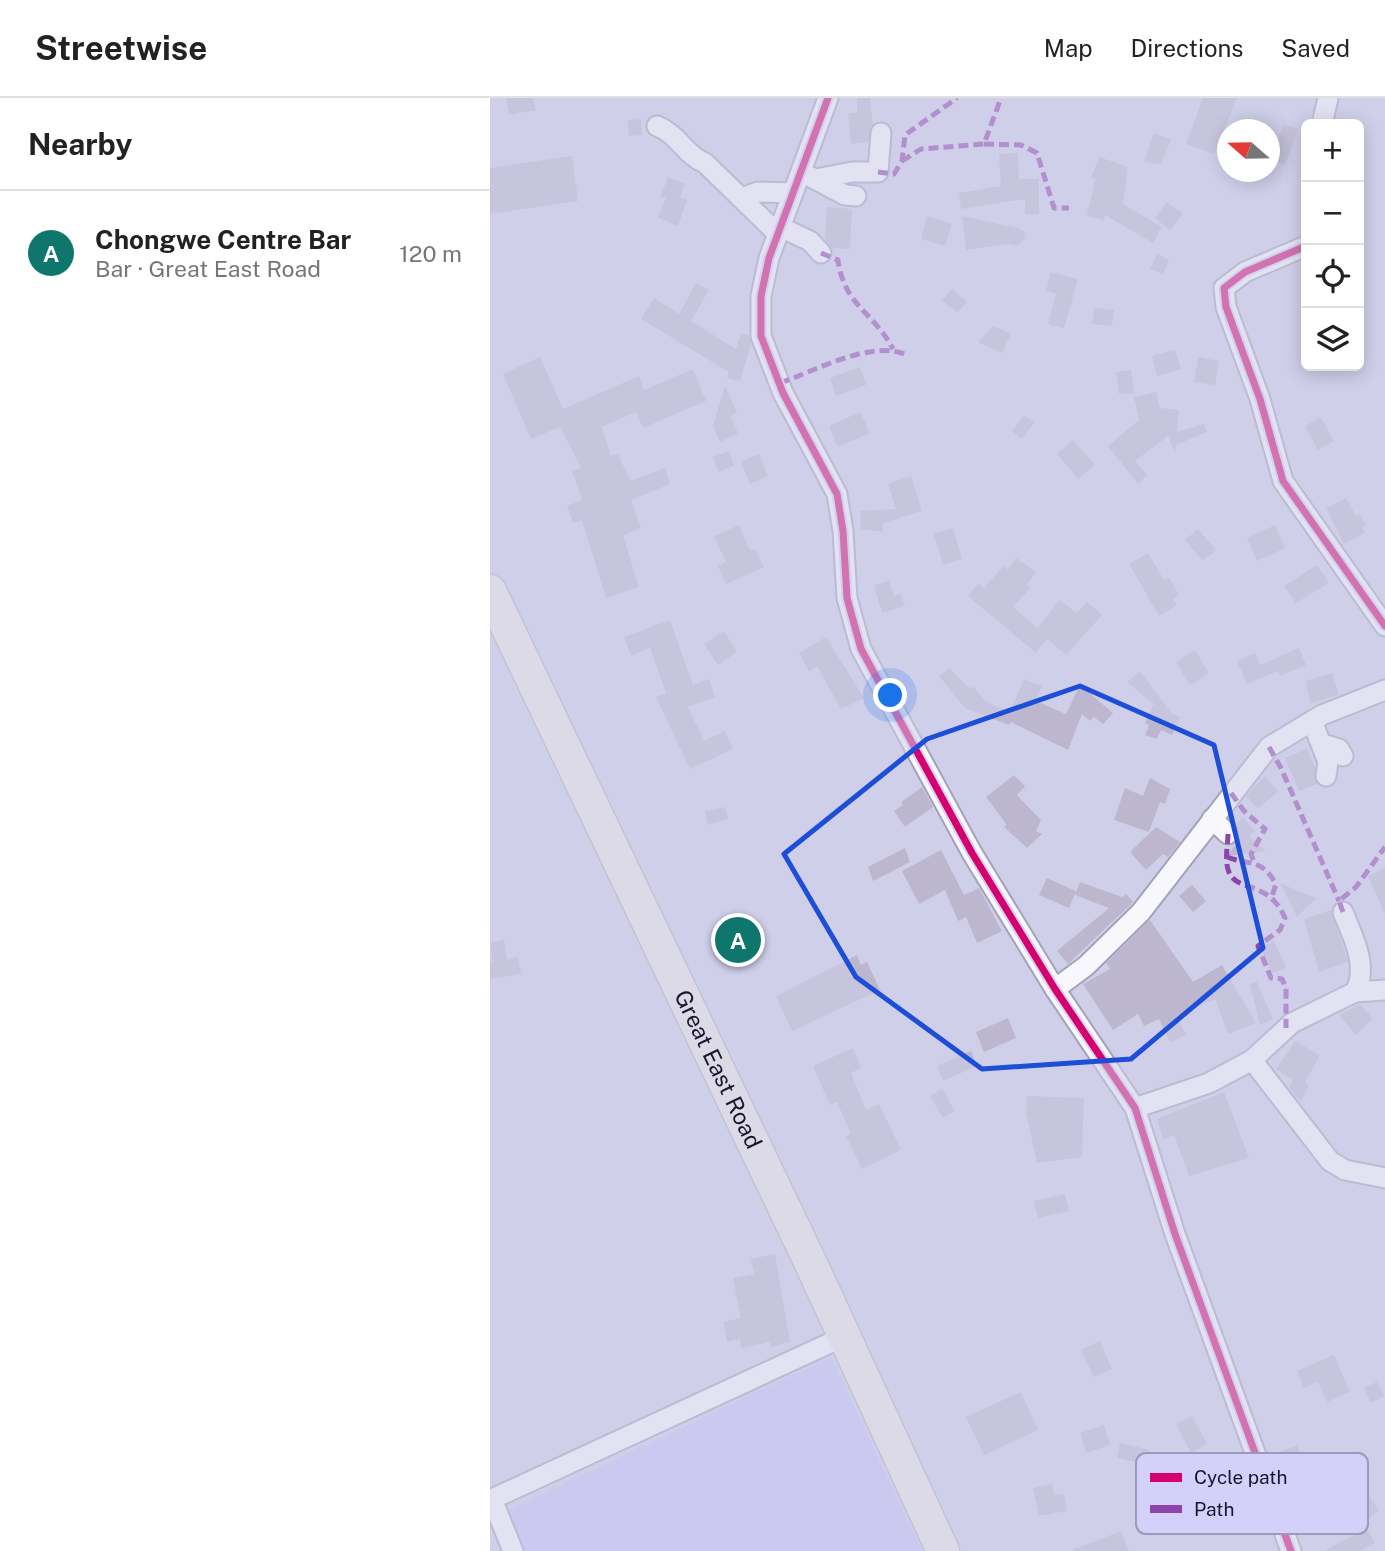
<!DOCTYPE html>
<meta charset="utf-8">
<style>
body{margin:0;font-family:"Public Sans",sans-serif;background:#f2f2f2;color:#222}
.controls{position:absolute;right:21px;top:21px;display:grid;overflow:hidden;border-radius:10px;box-shadow:0 4px 18px #0003}
.controls button{width:63px;height:63px;display:grid;place-items:center;padding:0;border:0;border-bottom:2px solid #e0e0e0;background:#fff;color:#222;font:35px sans-serif}
.compass{position:absolute;left:727px;top:21px;width:63px;height:63px;border-radius:50%;background:#fff;box-shadow:0 4px 18px #0003;rotate:290deg}
.you{position:absolute;left:401px;top:598px;width:24px;height:24px;margin:-18px;border:5px solid #fff;border-radius:50%;background:#1a73e8;box-shadow:0 0 0 10px #1a73e833}
.badge{display:grid;place-items:center;width:46px;height:46px;border-radius:50%;background:#0f766e;color:#fff;font-size:23px;font-weight:700}
.pin{position:absolute;translate:-50% -50%;border:4px solid #fff;box-shadow:0 2px 7px #0006}
.list{margin:0;padding:0;list-style:none}
h2{display:flex;justify-content:space-between;align-items:center;height:91px;margin:0;padding:0 28px;font-size:30px}
h2 small{font-size:23px;font-weight:400;color:#767676}
.list li{display:grid;grid-template-columns:46px 1fr auto;gap:21px;align-items:center;box-sizing:border-box;height:126px;padding:0 28px;border-top:2px solid #e0e0e0}
.list b{display:block;font-size:26px;white-space:nowrap}
.list p{margin:0;font-size:23px;white-space:nowrap;color:#767676}
.list em{font-size:23px;font-style:normal;color:#767676}
.icon{flex:none;width:38px;height:38px;fill:none;stroke:currentColor;stroke-width:2;stroke-linecap:round;stroke-linejoin:round}
.map{position:relative;flex:none;width:895px;height:1453px;overflow:hidden}
header{display:flex;align-items:center;gap:42px;box-sizing:border-box;height:98px;padding:0 35px;background:#fff;border-bottom:2px solid #e0e0e0}
header strong{font-size:33px}
nav{display:flex;gap:38px;margin-inline-start:auto;font-size:24px}
main{display:flex}
aside{flex:1;background:#fff}
.map>svg:first-child{display:block}
</style>
<header>
<strong>Streetwise</strong>
<nav><a>Map</a><a>Directions</a><a>Saved</a></nav>
</header>
<main>
<aside>
<h2>Nearby<small></small></h2>
<ul class="list">
<li><span class="badge">A</span><div><b>Chongwe Centre Bar</b><p>Bar · Great East Road</p></div><em>120 m</em></li>
</ul>
</aside>
<div class="map">
<svg width="895" height="1453" viewBox="0 0 895 1453">
<rect width="100%" height="100%" fill="#d0cfea"/>
<path fill="#c6c2f6" d="M341,1259L432,1453H36L15,1414Z"/>
<g fill="#bdb6cf">
<path d="M16,0H43L46,12L19,17Z"/>
<path d="M367,0H380L383,27L378,44L361,46L358,15H367Z"/>
<path d="M713,0H747L724,56L696,46Z"/>
<path d="M151,21L152,37L139,38L138,22Z"/>
<path d="M794,26L808,31L795,67L781,61Z"/>
<path d="M664,35L681,41L671,66L654,64Z"/>
<path d="M528,55L529,81H549V116H535V101L471,111L469,95L511,88L509,56Z"/>
<path d="M82,58L88,103L0,116V70Z"/>
<path d="M609,59L638,69L633,106L672,129L663,145L615,117L614,122L597,118L605,81L601,80Z"/>
<path d="M178,79L195,86L190,99L197,102L188,128L168,120L176,99L170,100Z"/>
<path d="M677,104L693,116L680,132L665,120Z"/>
<path d="M337,109L362,111L360,151L342,150L335,141Z"/>
<path d="M437,118L462,126L455,148L431,141Z"/>
<path d="M472,118L528,130L535,134L534,142L528,148L518,146L476,152Z"/>
<path d="M667,156L679,162L673,176L660,171Z"/>
<path d="M561,174L588,181L574,230L558,226L566,196L556,193Z"/>
<path d="M206,185L219,192L201,223L246,251L251,235L259,238L261,246L250,283L237,280L239,274L151,221L164,200L189,216Z"/>
<path d="M462,191L477,204L467,215L452,202Z"/>
<path d="M604,210L624,212L622,228L602,226Z"/>
<path d="M503,228L521,236L512,255L488,244Z"/>
<path d="M685,252L691,271L667,278L662,258Z"/>
<path d="M50,259L73,311L149,278L154,292L203,271L216,303L153,330L146,314L112,329L121,358L128,356L140,383L175,370L180,386L141,402L151,430L133,437L149,489L116,500L92,422L83,425L77,408L92,402L82,373L91,370L70,329L41,341L13,276Z"/>
<path d="M708,259L729,263L725,287L704,284Z"/>
<path d="M370,269L376,287L346,298L340,280Z"/>
<path d="M641,272L644,295L629,296L626,274Z"/>
<path d="M235,288L247,315L240,318L248,335L230,344L223,328Z"/>
<path d="M666,294L670,310L689,312L687,334L714,326L717,334L686,347L685,355L678,338L645,363L657,377L648,386L618,348L649,322L644,299Z"/>
<path d="M370,314L380,335L348,349L339,328Z"/>
<path d="M534,317L544,325L532,341L522,333Z"/>
<path d="M831,319L844,343L828,352L815,328Z"/>
<path d="M583,342L605,367L588,381L567,356Z"/>
<path d="M239,353L244,368L228,374L223,359Z"/>
<path d="M269,356L278,378L260,386L251,364Z"/>
<path d="M421,378L432,413L393,425V434L371,431L370,413L406,411L398,386Z"/>
<path d="M856,400L866,418L870,416L876,427L872,429L875,435L854,446L836,410Z"/>
<path d="M249,427L260,453L265,451L274,469L236,486L228,468L236,464L224,438Z"/>
<path d="M785,427L795,450L767,463L757,440Z"/>
<path d="M463,430L472,461L453,467L444,436Z"/>
<path d="M708,431L726,452L713,463L695,442Z"/>
<path d="M658,455L674,482L679,479L689,497L683,501L687,507L669,518L639,466Z"/>
<path d="M526,460L546,474L537,487L540,490L523,509L548,530L569,502L587,515L597,504L612,517L576,557L557,541L546,555L478,498L488,485L494,490L513,468L518,472Z"/>
<path d="M827,467L839,485L806,505L794,488Z"/>
<path d="M399,483L404,498L411,496L415,508L392,515L384,487Z"/>
<path d="M180,522L203,587L219,581L225,599L198,609L214,643L235,633L243,651L200,671L166,599L176,595L160,550L141,558L134,539Z"/>
<path d="M234,533L247,554L228,567L214,546Z"/>
<path d="M336,539L374,600L351,611L327,568L319,573L309,555Z"/>
<path d="M809,550L816,567L790,578L788,573L757,586L747,563L765,555L770,567Z"/>
<path d="M705,552L719,575L700,587L686,564Z"/>
<path d="M459,570L480,591L483,588L496,604L520,614L534,581L552,588L546,603L576,616L590,587L623,615L613,626L604,619L600,623L592,616L578,652L521,624L519,627L475,610L449,578Z"/>
<path d="M650,573L681,615L690,619L682,637L671,632L667,641L655,637L659,627L655,625L663,607L667,609L637,584Z"/>
<path d="M842,575L849,597L821,605L815,583Z"/>
<path d="M817,651L825,669L827,686L809,693L795,660Z"/>
<path d="M524,677L535,688L527,697L551,722L546,733L552,736L537,750L514,729L517,727L496,699Z"/>
<path d="M775,678L788,693L768,711L756,698Z"/>
<path d="M660,680L680,691L675,706L670,704L659,734L624,722L635,690L653,698Z"/>
<path d="M432,689L443,709L415,729L404,713L413,707L411,704Z"/>
<path d="M235,709L238,721L218,727L215,713Z"/>
<path d="M753,720L765,733L759,738L776,753L737,758L749,742L750,733L746,726Z"/>
<path d="M666,729L690,744L678,759L673,756L656,772L640,754Z"/>
<path d="M415,750L420,764L383,783L378,769Z"/>
<path d="M451,752L474,797L489,790L512,833L487,845L476,819L468,823L455,792L429,806L412,773Z"/>
<path d="M895,770V816L878,778Z"/>
<path d="M557,780L586,793L579,810L549,797Z"/>
<path d="M590,784L632,799L636,796L643,804L578,866L567,853L619,810L585,797Z"/>
<path d="M790,785L808,793L826,800L807,819Z"/>
<path d="M702,787L716,803L703,814L689,798Z"/>
<path d="M841,812L858,864L829,874L814,821Z"/>
<path d="M660,822L703,884L732,867L766,925L738,936L725,901L687,918L696,937L680,944L669,921L654,928L648,916L623,932L593,886L620,871L616,865Z"/>
<path d="M14,842L17,862L28,859L31,876L0,881V865L3,864L0,845Z"/>
<path d="M784,843L796,869L782,876L770,849Z"/>
<path d="M367,857L371,867L377,864L390,892L302,933L286,898Z"/>
<path d="M767,884L783,921L770,927L760,886Z"/>
<path d="M870,906L883,921L866,937L849,917Z"/>
<path d="M518,920L526,940L494,954L486,934Z"/>
<path d="M805,943L830,957L815,984L819,987L811,1003L799,990L803,982L786,971Z"/>
<path d="M363,950L371,970L361,975L376,1012L389,1006L411,1052L372,1071L356,1038L361,1036L347,1004L340,1007L323,968Z"/>
<path d="M481,953L487,968L453,983L447,968Z"/>
<path d="M452,991L465,1013L453,1020L440,998Z"/>
<path d="M734,994L759,1060L699,1078L684,1037L673,1041L667,1021Z"/>
<path d="M537,998L594,1000L592,1059L547,1065L536,1014Z"/>
<path d="M575,1096L579,1113L548,1120L544,1103Z"/>
<path d="M285,1156L300,1244L281,1249L280,1244L251,1250L250,1241L237,1244L233,1224L251,1220L243,1180L264,1176L261,1161Z"/>
<path d="M610,1243L622,1271L604,1279L591,1252Z"/>
<path d="M844,1257L860,1294L837,1304L828,1284L814,1290L807,1273Z"/>
<path d="M887,1284L894,1298L881,1305L874,1290Z"/>
<path d="M531,1294L548,1332L494,1357L476,1319Z"/>
<path d="M702,1318L717,1346L701,1355L686,1326Z"/>
<path d="M614,1327L620,1347L596,1355L590,1335Z"/>
<path d="M630,1345L660,1352L657,1366L627,1360Z"/>
<path d="M807,1347L818,1373L797,1383L786,1356Z"/>
<path d="M562,1386L564,1397L574,1396L577,1413L549,1418L543,1390Z"/>
<path d="M878,1395L889,1413L876,1422L865,1403Z"/>
<path d="M877,1430L885,1445L870,1453H834Z"/>
<path d="M631,1433L639,1453H584L583,1452Z"/>
</g>
<g fill="none" stroke-linecap="round" stroke-linejoin="round">
<g stroke="#a4a2ba" stroke-width="23">
<g id="minor">
<path d="M338,0L279,160L271,198V238L293,295L347,396L353,433L357,500L371,551L482,755L565,891L645,1010L685,1136L801,1453"/>
<path d="M832,26L838,0"/>
<path d="M167,28C188,36 195,57 215,65L288,136"/>
<path d="M321,79L355,97L366,98"/>
<path d="M326,81L362,74H388L391,35"/>
<path d="M252,100L268,94L303,95"/>
<path d="M290,129L320,143L331,155"/>
<path d="M816,148L755,174L734,190L736,209L770,301L793,383L895,528"/>
<path d="M822,623L838,664L836,678"/>
<path d="M833,646L849,651L853,658"/>
<path d="M722,721L738,736"/>
<path d="M853,814C863,839 879,869 865,894"/>
<path d="M565,891L596,868L651,814L779,649L832,617L895,592"/>
<path d="M762,962L802,925L865,894L895,892"/>
<path d="M645,1010L719,985L762,962L840,1063L855,1072L895,1080"/>
<path d="M2,1401L23,1453"/>
<path d="M0,1402L353,1239"/>
</g>
</g>
<g stroke="#b3b2c1" stroke-width="35">
<g id="trunk">
<path id="s1" d="M0,493L323,1170L453,1453"/>
</g>
</g>
<use href="#minor" stroke="#f8f8fc" stroke-width="19"/>
<use href="#trunk" stroke="#ede6e6" stroke-width="32"/>
<g stroke="#8e44ad" stroke-width="5" stroke-dasharray="10 5" stroke-linecap="butt">
<path d="M494,46L531,47L547,55L564,110H579"/>
<path d="M412,63L431,51L494,46L511,0"/>
<path d="M388,74L404,76L412,63L415,37L467,0"/>
<path d="M331,155L348,162C354,208 384,214 403,251"/>
<path d="M290,285C325,273 381,241 417,257"/>
<path d="M779,649L791,670L849,803"/>
<path d="M741,695L754,713L775,731L761,756L764,764"/>
<path d="M738,736C738,747 734,763 739,774C746,794 779,782 795,820L790,832L768,848L781,880L792,881L796,890V930"/>
<path d="M737,759C761,768 771,760 786,786L782,798"/>
<path d="M853,814L849,803L866,789L895,749"/>
</g>
<g stroke="#d3d1f9" stroke-width="11">
<g id="cycleway">
<path d="M338,0L279,160L271,198V238L293,295L347,396L353,433L357,500L371,551L482,755L565,891L645,1010L685,1136L801,1453"/>
<path d="M816,148L755,174L734,190L736,209L770,301L793,383L895,528"/>
</g>
</g>
<use href="#cycleway" stroke="#d6006c" stroke-width="7"/>
</g>
<path d="M0 0H895V1453H0ZM590,588L724,647L773,850L641,961L492,971L366,879L294,756L437,641Z" fill="#d0cfea" fill-opacity=".55" fill-rule="evenodd"/>
<path fill="none" stroke="#1d4ed8" stroke-width="5" stroke-linejoin="round" d="M590,588L724,647L773,850L641,961L492,971L366,879L294,756L437,641Z"/>
<g text-anchor="middle" stroke-width="6" stroke-linejoin="round" paint-order="stroke">
<g font-size="23" fill="#18152c" stroke="#d3d1f9">
<text dy="8" stroke="none"><textPath href="#s1" startOffset="530">Great East Road</textPath></text>
</g>
</g>
<rect x="646" y="1355" width="232" height="81" rx="10" fill="#d3d1f9" stroke="#9b99bc" stroke-width="2"/>
<rect x="660" y="1375" width="32" height="9" fill="#d6006c"/>
<rect x="660" y="1407" width="32" height="8" fill="#8e44ad"/>
<g font-size="19" fill="#18152c">
<text x="704" y="1386">Cycle path</text>
<text x="704" y="1418">Path</text>
</g>
</svg>
<div class="controls">
<button>+</button>
<button>−</button>
<button><svg class="icon" aria-label="locate" viewBox="0 0 24 24"><circle cx="12" cy="12" r="6"/><path d="M12 2v4M12 18v4M2 12h4M18 12h4"/></svg></button>
<button><svg class="icon" aria-label="layers" viewBox="0 0 24 24"><path d="M12 4l9 5-9 5-9-5zM3 14l9 5 9-5"/></svg></button>
</div>
<svg class="compass" viewBox="-18 -18 36 36"><path d="M0-13l5 13h-10z" fill="#e53935"/><path d="M0 13l5-13h-10z" fill="#767676"/></svg>
<div class="you"></div>
<div class="pin badge" style="left:248px;top:842px">A</div>
</div>
</main>
